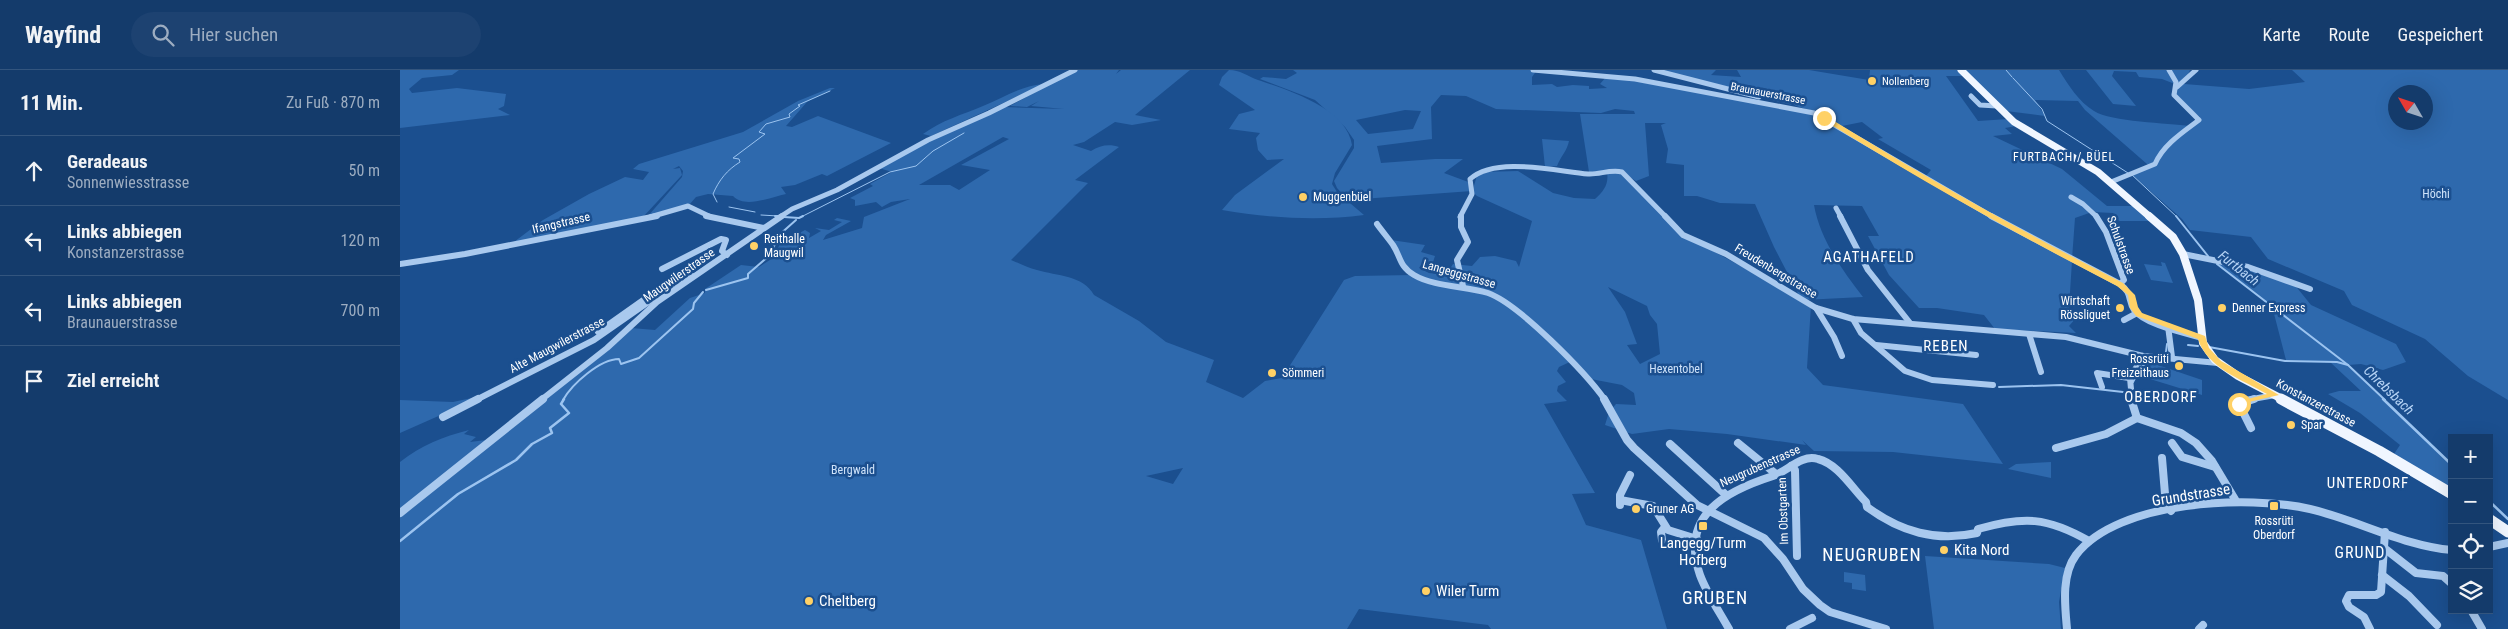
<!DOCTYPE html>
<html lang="de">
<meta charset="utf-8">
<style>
body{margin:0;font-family:"Roboto Condensed",sans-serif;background:#1d4271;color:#f1f3f6}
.controls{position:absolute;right:15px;bottom:15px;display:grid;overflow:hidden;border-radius:0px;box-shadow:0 5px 20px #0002}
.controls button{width:45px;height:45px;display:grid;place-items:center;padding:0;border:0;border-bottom:1px solid #33557e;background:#143b6b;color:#f1f3f6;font:25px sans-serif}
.compass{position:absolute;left:1988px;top:15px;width:45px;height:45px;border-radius:50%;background:#143b6b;box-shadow:0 5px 20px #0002;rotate:309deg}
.stop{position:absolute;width:15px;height:15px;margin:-11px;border:4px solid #ffd166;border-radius:50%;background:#fff}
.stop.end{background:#ffd166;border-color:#fff;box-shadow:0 1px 5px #0008}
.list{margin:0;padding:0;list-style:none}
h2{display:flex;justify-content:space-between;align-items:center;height:65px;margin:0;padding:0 20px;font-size:21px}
h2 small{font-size:16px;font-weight:400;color:#9dadc1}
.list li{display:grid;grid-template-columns:32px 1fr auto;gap:15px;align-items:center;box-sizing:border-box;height:70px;padding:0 20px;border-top:1px solid #33557e}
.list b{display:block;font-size:19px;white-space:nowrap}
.list p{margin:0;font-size:16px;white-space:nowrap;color:#9dadc1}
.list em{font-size:16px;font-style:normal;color:#9dadc1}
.icon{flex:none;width:28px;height:28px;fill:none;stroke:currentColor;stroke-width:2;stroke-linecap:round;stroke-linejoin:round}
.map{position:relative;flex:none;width:2108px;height:559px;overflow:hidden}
header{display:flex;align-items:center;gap:30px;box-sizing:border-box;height:70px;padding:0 25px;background:#143b6b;border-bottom:1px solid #33557e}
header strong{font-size:24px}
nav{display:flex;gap:28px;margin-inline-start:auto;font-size:18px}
.search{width:350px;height:45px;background:#1d4271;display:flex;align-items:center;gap:12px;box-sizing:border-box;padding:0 18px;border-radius:28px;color:#9dadc1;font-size:19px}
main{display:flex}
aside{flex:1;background:#143b6b}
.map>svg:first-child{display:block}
</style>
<header>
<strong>Wayfind</strong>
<div class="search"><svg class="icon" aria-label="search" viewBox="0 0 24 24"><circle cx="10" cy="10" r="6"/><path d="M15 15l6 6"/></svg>Hier suchen</div>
<nav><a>Karte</a><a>Route</a><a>Gespeichert</a></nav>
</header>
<main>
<aside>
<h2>11 Min.<small>Zu Fuß · 870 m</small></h2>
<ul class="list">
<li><svg class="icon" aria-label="ahead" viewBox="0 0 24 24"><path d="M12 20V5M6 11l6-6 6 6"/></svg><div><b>Geradeaus</b><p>Sonnenwiesstrasse</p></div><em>50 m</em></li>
<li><svg class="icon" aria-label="left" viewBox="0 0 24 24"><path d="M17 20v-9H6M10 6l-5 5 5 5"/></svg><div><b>Links abbiegen</b><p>Konstanzerstrasse</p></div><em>120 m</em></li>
<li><svg class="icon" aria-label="left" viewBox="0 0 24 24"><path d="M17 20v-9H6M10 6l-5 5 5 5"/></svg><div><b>Links abbiegen</b><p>Braunauerstrasse</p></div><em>700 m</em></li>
<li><svg class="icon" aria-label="arrive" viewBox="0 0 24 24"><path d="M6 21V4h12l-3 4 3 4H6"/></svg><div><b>Ziel erreicht</b></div></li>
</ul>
</aside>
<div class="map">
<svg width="2108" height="559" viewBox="0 0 2108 559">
<rect width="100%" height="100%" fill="#1b4f8f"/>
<g fill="#2e69ad" fill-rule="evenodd">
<path d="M0,0H59L52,5L22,8L9,19L12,23L57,18L106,24L104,36L98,39L110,45L0,58Z"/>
<path d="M675,0H719L716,4L721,0H790L735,45L761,50L732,55L715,52L684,72L673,75L691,81C700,75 710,74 719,77L675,110L688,113L611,190C619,193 628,198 637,200C657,206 683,205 694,225L739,251L766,272L814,290L806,312L843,328L865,311L882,308L944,210L955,206L1013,205L1004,198L991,170L1025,175L1021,182L1035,186L1033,192L1024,191L1019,198L1029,203L1046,205L1053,194L1072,196L1080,187L1095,186L1116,191L1119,197L1132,151L1077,126L1072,121L948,130L937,118L934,111L954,78V70L945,57L915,30L860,9L863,7L886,9L897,3L893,0H1137L1132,7V15L1152,14L1157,17L1173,15L1189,16V19L1207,18L1200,14L1206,7H1214L1414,44L1508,101L1672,191L1669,238L1674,242L1676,248L1669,256L1676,263L1595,259L1584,245L1537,238H1519L1489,205L1468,166H1479L1462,136L1414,135C1420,169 1442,200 1463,227L1403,230L1411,235L1407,298L1423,315L1563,334L1603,394L1493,382L1414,381L1402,370L1406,375L1327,364L1269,359L1232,364L1205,355L1209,342L1216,334L1236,335L1234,323L1222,315L1191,309L1172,291L1159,297L1157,301L1166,312L1158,316L1157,321L1167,331L1144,334L1195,423L1172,424L1186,455L1241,470L1267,559H1091L1088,555L959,539L947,559H0V445L231,258L255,260L290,228L305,223V219L341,195L359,197L373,188L383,168H390L405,160L410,163L409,168L421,161L415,158L429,160L442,152L434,150L437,148L451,151L426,165L423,170L462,158L464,147L510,129L491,132L482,137L476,132L455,136V130L450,128L473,116L470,114L492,102L479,98L530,70L603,37L664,39L631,36L639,31L627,37L610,36ZM1041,25L1066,26L1096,39L1201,43L1215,39L1234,41L1235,44H1180L1189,102H1207C1209,114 1204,121 1195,129L1174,128L1153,123L1118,101L1078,102L1073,119L1071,113L1044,103L1063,89H1035L981,93L977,76L1032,69L1031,37ZM1005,40L1021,41L1013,59L968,64L956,50ZM1245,53H1266L1261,55L1268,79L1266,93L1284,95V126H1297L1320,133L1355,134L1374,177L1401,229L1278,162L1223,103L1236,111L1249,106ZM603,67L609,69L561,95L590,100L559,120L550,115H519ZM1208,217L1247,236L1250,245L1257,254L1260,284L1240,294L1227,275L1237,274L1225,242ZM783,398L773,414L746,406Z"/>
<path d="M829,0C840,0 847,6 858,10C887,20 947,38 952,75L935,103L932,114L937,122L964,145C919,151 867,148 822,140L835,125L884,89L867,90L858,80L856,68L860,63L829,59L839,44L855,40L819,15L822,7Z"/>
<path d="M1257,0H1316L1311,5L1341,7L1337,0H1409L1469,10L1470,0H1561L1567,6H1546L1578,51L1608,49L1616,56L1605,58L1612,64L1593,66L1662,99L1707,136H1733L1752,151H1719L1713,143L1692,142L1675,148L1672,189L1525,107L1531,100L1478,69L1483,68L1462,52L1442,56L1420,43L1396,36L1379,24L1392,35Z"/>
<path d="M1565,0H1659C1669,16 1678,31 1694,41C1711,52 1768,53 1790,56L1800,47L1771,24L1780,16L1762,9L1739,7L1736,2L1714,1L1712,6L1736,36L1713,34L1686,0H1790L1784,14L1849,19L1905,12L1892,0H2108V330L2068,306L2025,269L1952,235L1944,221L1868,189L1851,167L1790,160L1782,149L1731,104L1749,96L1747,94L1685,40L1678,31L1635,30L1645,46L1606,41ZM1996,22H2026V52H1996Z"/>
<path d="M645,14L531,66L523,64C542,50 562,45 583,36C603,28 622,15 645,14Z"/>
<path d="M430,18H435L407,32L386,56L392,57L418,46L491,73L427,106L422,104L395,115L381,117L386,124C371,127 345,139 333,126L308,124L296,127L289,135L248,146L282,107L283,101L279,96L273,99L280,98L282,105L243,147L110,175L143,150L189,124L225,107L243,110L249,102L233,99L239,94L343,62L398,31Z"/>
<path d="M1142,69L1169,71C1167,81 1161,86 1157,96L1145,97Z"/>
<path d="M1811,189L1894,214L1911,235L1996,274L2006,292L1983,300L1961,294L1948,295L2052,395V420L1994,384L2000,375L1960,343L1928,324L1939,321H1961L1930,292L1886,290L1872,236Z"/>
<path d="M1761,192L1765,193L1773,213L1751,210L1744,194L1762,196Z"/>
<path d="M1749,292L1802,310V325L1737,305L1741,298Z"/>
<path d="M86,325L0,363V330L53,332Z"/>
<path d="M69,360L64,364L76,367L70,372L86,370L0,440V392C22,375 42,367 69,360Z"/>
<path d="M1651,392V408L1608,399L1616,394Z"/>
<path d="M1525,486L1649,494L1665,498L1659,532L1661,559H1534Z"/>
<path d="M1444,502L1465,505L1466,521L1452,519V513L1444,512Z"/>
</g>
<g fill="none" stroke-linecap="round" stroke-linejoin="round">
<g stroke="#9cc4f0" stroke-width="1">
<path d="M1606,0L1612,7"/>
<path d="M1613,8L1642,39L1647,51L1728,103"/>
<path d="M1731,104L1777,147"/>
<path d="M317,132L313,124C319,110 327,100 340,92L339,89L333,88L365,64L359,62L366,54L390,47L389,44L400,36L398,35L430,21"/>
<path d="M329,137L355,142"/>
<path d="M361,145L378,146"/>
<path d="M401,147L490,102L516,96L533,81L564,63"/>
</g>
<g stroke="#9cc4f0" stroke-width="2">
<path d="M375,146H378"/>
<path d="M1776,146L1808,186"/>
<path d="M384,147L399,148L403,146"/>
<path d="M1817,194L1948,295"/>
<path d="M306,220L348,208V204L371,184L378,166L396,150"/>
<path d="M1788,275L1798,276"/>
<path d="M1809,277L1885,291L1937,292L1948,295L1985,330"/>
<path d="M1766,282L1767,274"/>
<path d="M1733,312L1741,297L1755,290"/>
<path d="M1599,317L1661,315L1723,322"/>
<path d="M163,330C172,314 200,289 219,289L221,294L239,288L293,239L294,233L303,222"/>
</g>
<g stroke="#9cc4f0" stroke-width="2.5">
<path d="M1983,329L2052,395"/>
<path d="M2089,431L2108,449"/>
<path d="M0,471L58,424L116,390L132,374L152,363L150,358L169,343L161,334L164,329"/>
</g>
<g stroke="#a9c9ee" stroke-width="5">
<path d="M1133,0L1235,9L1414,43L1593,147"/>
<path d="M1254,0L1359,27"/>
<path d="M1777,17L1796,0"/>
<path d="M1571,26L1580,35L1597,36"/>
<path d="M1711,112L1755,94C1763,75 1783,62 1799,50L1774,25L1776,12L1769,0"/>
<path d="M1671,127L1683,134L1697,147"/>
<path d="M1436,138L1441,147"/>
<path d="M250,147L288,136L311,147"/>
<path d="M380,147L392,139L437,120L528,70L589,43L675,0"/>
<path d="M1060,147L1072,124L1070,109C1096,86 1155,101 1188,104C1199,105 1210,99 1222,102L1266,147"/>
</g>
<g stroke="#a9c9ee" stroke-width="6">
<path d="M306,146L364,158"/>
<path d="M1061,146V157L1068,172L1057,190L1063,216"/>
<path d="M1265,146L1283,165L1326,184L1416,238L1453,249L1666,267L1743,286L1818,293"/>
<path d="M1440,146L1468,200L1510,253"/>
<path d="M1591,146L1720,214C1733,224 1727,230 1734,240C1745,255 1785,263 1802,268"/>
<path d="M1696,146L1706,162L1724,210L1720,214"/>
<path d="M977,154C982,161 988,168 993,175C1001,187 999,196 1014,205C1034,217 1066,216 1088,223C1119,234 1186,303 1205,330"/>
<path d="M1783,184L1848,197L1910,219"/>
<path d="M0,194L65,184L257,146"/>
<path d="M262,199L321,169L326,170L322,181L327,185"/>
<path d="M1416,238L1434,267L1442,286"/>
<path d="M1453,249L1461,263L1505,301L1532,310L1593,315"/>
<path d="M1724,250L1737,243"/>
<path d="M1768,256L1772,287"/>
<path d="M198,262L256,221L292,206"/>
<path d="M1629,264L1641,302"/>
<path d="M1476,275L1576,285"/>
<path d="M1702,317L1697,303L1729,308"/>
<path d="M76,330L194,270L260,224"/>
<path d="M141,330L207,278L257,232L382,146"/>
<path d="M1732,330L1730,308L1743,286"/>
<path d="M1847,330L1875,325"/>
</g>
<g stroke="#a9c9ee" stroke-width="8">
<path d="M1204,329L1227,370L1234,378L1297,435L1364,468L1383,489L1403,519L1420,535L1430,542L1486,559"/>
<path d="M1731,329L1737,348L1781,363L1796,373L1812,391L1836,431"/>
<path d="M43,347L78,329"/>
<path d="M1851,358L1839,334L1854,329"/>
<path d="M1338,373L1376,404"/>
<path d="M1772,373L1782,387L1815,397"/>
<path d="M1270,374L1325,424"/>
<path d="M1656,378L1706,364L1737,348"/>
<path d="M1762,388L1766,436L1771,441"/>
<path d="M1391,396L1395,400L1397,486"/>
<path d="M1220,430L1253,436L1268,460L1297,469"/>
<path d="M1220,435V425L1230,405"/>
<path d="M0,443L143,329"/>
<path d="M1262,470L1261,462L1265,457"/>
<path d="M2089,477L2108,473"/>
<path d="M1984,478L2016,503L2043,506L2052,514"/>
<path d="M1982,505L2009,526L2037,555"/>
<path d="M2071,540L2082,559"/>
<path d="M1329,559C1319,541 1307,524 1300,505C1279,445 1326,421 1373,406C1388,401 1401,384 1418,389C1438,394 1452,418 1466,432L1467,437C1501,462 1536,472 1577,463L1578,459C1624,446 1647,447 1689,471"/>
<path d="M1390,559L1412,548"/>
<path d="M1667,559C1665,536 1661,505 1676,485C1718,430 1849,425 1910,439C1958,450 2003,476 2052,480"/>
<path d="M1799,559L1803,555"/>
<path d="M1970,559L1964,547L1949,537L1946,531L1949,525H1976L1981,522L1985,462"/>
</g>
<path stroke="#f0f6ff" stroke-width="7" d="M1561,0L1614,52L1698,102L1750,147"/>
<path stroke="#f0f6ff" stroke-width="8" d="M1749,146L1773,167L1783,184L1798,230L1803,273L1815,290L1838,306L1884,330"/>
<g stroke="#f0f6ff" stroke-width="11">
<path d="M1881,329L1979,381L2052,424"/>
<path d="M2089,449L2108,462"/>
</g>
</g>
<path fill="#ffd166" d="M1422,46H1426C1523,106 1621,161 1723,213L1735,225L1738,237L1742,243L1805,266L1809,278L1821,291L1879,325L1836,335V332L1867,324C1843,310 1807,298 1798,269L1736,246L1730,238L1728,225L1717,216C1616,164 1518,109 1422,49Z"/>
<g fill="#ffd166" stroke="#1b4f8f" stroke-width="2">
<circle cx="1472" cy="11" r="5"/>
<circle cx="903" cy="127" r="5"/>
<circle cx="354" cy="176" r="5"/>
<circle cx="1720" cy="238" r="5"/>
<circle cx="1822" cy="238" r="5"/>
<circle cx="1779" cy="296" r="5"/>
<circle cx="872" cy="303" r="5"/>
<circle cx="1891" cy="355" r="5"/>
<rect x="1869" y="431" width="10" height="10" rx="2.5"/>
<circle cx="1236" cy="439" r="5"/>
<rect x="1298" y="451" width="10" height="10" rx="2.5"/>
<circle cx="1544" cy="480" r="5"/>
<circle cx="1026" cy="521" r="5"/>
<circle cx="409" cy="531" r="5"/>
</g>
<g text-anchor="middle" stroke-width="5" stroke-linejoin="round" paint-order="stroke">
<g font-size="11" fill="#fff" stroke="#1b4f8f" text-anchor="start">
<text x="1482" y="15">Nollenberg</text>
</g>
<g font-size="11" fill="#fff" stroke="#1b4f8f">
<text transform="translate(1368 23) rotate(11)" y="4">Braunauerstrasse</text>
</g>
<g font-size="12" letter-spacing="1" fill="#fff" stroke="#1b4f8f">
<text x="1664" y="91">FURTBACH / BÜEL</text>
</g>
<g font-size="12" fill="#cfe3fa" stroke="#1b4f8f">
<text x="2036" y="128">Höchi</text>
<text x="1276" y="303">Hexentobel</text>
<text x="453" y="404">Bergwald</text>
</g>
<g font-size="12" fill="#fff" stroke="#1b4f8f" text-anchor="start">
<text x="913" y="131">Muggenbüel</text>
<text x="364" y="173">Reithalle<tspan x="364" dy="14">Maugwil</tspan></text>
<text x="1710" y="235" text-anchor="end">Wirtschaft<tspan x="1710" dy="14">Rössliguet</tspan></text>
<text x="1832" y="242">Denner Express</text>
<text x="1769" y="293" text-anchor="end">Rossrüti<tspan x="1769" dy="14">Freizeithaus</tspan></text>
<text x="882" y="307">Sömmeri</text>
<text x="1901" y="359">Spar</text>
<text x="1246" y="443">Gruner AG</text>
<text x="1874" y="455" text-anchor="middle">Rossrüti<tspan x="1874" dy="14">Oberdorf</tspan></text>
</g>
<g font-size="12" fill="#fff" stroke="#1b4f8f">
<text transform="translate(161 153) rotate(-13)" y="4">Ifangstrasse</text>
<text transform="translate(1721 175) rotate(70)" y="4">Schulstrasse</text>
<text transform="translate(1376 201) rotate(31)" y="4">Freudenbergstrasse</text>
<text transform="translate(1059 204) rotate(16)" y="4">Langeggstrasse</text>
<text transform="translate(279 205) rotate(-35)" y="4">Maugwilerstrasse</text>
<text transform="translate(157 275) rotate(-28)" y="4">Alte Maugwilerstrasse</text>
<text transform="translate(1916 333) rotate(28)" y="4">Konstanzerstrasse</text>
<text transform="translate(1360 396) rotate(-24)" y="4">Neugrubenstrasse</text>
<text transform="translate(1383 441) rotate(-92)" y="4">Im Obstgarten</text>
</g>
<g font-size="14" font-style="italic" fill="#b5d3f5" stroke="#1b4f8f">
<text transform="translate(1839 198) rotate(38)" y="5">Furtbach</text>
<text transform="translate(1989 320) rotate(44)" y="5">Chrebsbach</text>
</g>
<g font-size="15" letter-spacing="1" fill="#fff" stroke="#1b4f8f">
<text x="1469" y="192">AGATHAFELD</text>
<text x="1546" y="281">REBEN</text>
<text x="1761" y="332">OBERDORF</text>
<text x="1968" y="418">UNTERDORF</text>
</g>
<g font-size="15" fill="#fff" stroke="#1b4f8f">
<text transform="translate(1791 425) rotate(-9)" y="5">Grundstrasse</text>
</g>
<g font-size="15" fill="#fff" stroke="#1b4f8f" text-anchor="start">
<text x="1303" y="478" text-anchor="middle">Langegg/Turm<tspan x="1303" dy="17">Hofberg</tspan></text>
<text x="1554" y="485">Kita Nord</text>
<text x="1036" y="526">Wiler Turm</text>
<text x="419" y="536">Cheltberg</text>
</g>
<g font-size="16" letter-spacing="1" fill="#fff" stroke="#1b4f8f">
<text x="1960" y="488">GRUND</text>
</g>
<g font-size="18" letter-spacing="1" fill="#fff" stroke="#1b4f8f">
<text x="1472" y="491">NEUGRUBEN</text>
<text x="1315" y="534">GRUBEN</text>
</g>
</g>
</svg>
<div class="controls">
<button>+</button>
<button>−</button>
<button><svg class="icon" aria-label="locate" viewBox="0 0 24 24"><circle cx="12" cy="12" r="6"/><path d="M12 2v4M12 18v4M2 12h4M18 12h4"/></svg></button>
<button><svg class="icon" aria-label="layers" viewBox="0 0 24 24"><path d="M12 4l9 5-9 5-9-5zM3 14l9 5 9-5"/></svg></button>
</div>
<svg class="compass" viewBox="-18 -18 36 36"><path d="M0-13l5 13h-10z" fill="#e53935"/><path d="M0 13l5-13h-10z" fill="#9dadc1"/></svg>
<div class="stop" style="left:1839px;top:334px"></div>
<div class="stop end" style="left:1424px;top:48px"></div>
</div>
</main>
